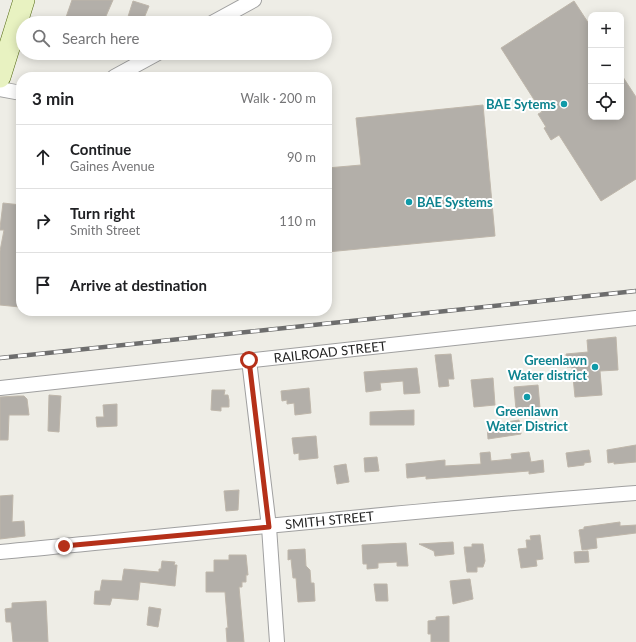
<!DOCTYPE html>
<meta charset="utf-8">
<style>
body{margin:0;font-family:Lato,sans-serif;background:#f6f6f6;color:#202124}
.controls{position:absolute;right:12px;top:12px;display:grid;overflow:hidden;border-radius:8px;box-shadow:0 2px 10px #0003}
.controls button{width:36px;height:36px;display:grid;place-items:center;padding:0;border:0;border-bottom:1px solid #e0e0e0;background:#fff;color:#202124;font:20px sans-serif}
.stop{position:absolute;width:12px;height:12px;margin:-9px;border:3px solid #b53019;border-radius:50%;background:#fff}
.stop.end{background:#b53019;border-color:#fff;box-shadow:0 1px 4px #0008}
.list{margin:0;padding:0;list-style:none}
h2{display:flex;justify-content:space-between;align-items:center;height:52px;margin:0;padding:0 16px;font-size:17px}
h2 small{font-size:13px;font-weight:400;color:#757577}
.list li{display:grid;grid-template-columns:26px 1fr auto;gap:12px;align-items:center;box-sizing:border-box;height:64px;padding:0 16px;border-top:1px solid #e0e0e0}
.list b{display:block;font-size:15px;white-space:nowrap}
.list p{margin:0;font-size:13px;white-space:nowrap;color:#757577}
.list em{font-size:13px;font-style:normal;color:#757577}
.icon{flex:none;width:22px;height:22px;fill:none;stroke:currentColor;stroke-width:2;stroke-linecap:round;stroke-linejoin:round}
.map{position:relative;flex:none;width:636px;height:642px;overflow:hidden}
.search{position:absolute;background:#fff;box-shadow:0 2px 10px #0003;left:16px;top:16px;width:316px;height:44px;display:flex;align-items:center;gap:10px;box-sizing:border-box;padding:0 14px;border-radius:22px;color:#757577;font-size:15px}
.panel{position:absolute;background:#fff;box-shadow:0 2px 10px #0003;left:16px;top:72px;width:316px;height:244px;border-radius:16px}
.map>svg:first-child{display:block}
</style>
<div class="map">
<svg width="636" height="642" viewBox="0 0 636 642">
<rect width="100%" height="100%" fill="#eeede6"/>
<g fill="#b3afa9" stroke="#beb6aa">
<path d="M72,0H113L103,23H64Z"/>
<path d="M133,1L149,6L142,23H126Z"/>
<path d="M574,1L591,27V117H621V74L636,97V179L601,201L559,135L551,140L544,128L546,127L538,114L542,112L501,48Z"/>
<path d="M483,105L495,236L327,252V168L361,165L356,118Z"/>
<path d="M3,203L21,205L20,307L0,305V251L4,230H0V228Z"/>
<path d="M616,337L618,370L600,371L602,395L575,397L572,367H567L566,354L588,352L587,340Z"/>
<path d="M451,354L454,379H448L449,386L439,387L435,355Z"/>
<path d="M417,368L420,393L404,394L403,381L380,383L381,390L366,392L364,372Z"/>
<path d="M493,378L495,405L474,407L471,380Z"/>
<path d="M538,385L540,408L516,410L514,387Z"/>
<path d="M309,388L311,413L295,415L294,403L287,404V400L282,401L281,391Z"/>
<path d="M212,390H225L224,395H228L229,400V407H221V411L211,410Z"/>
<path d="M49,395L61,396L59,432L48,431Z"/>
<path d="M18,396H24L27,399L29,415H9L8,440H0V397Z"/>
<path d="M117,404V426L97,427L96,417H104L103,405Z"/>
<path d="M414,410V425H370V412Z"/>
<path d="M519,420L521,434L488,439L487,425Z"/>
<path d="M316,436L318,458L299,460V453L294,454L292,438Z"/>
<path d="M636,445V462L614,464V462L608,463L607,450Z"/>
<path d="M589,450L591,462L584,463V465L568,467L566,453Z"/>
<path d="M490,452L491,461L512,459L511,454L529,452L531,462L543,460L544,472L529,474V471L426,479V476L407,478L406,464L445,460V466L481,464L480,453Z"/>
<path d="M377,457L379,471L365,472L364,458Z"/>
<path d="M346,464L349,482L337,484L334,466Z"/>
<path d="M239,490L238,510L226,511L224,491Z"/>
<path d="M13,495L12,522L24,521L25,536L0,539V496Z"/>
<path d="M620,522V526L636,525V533L596,538L597,548L582,550L579,530L584,529V527Z"/>
<path d="M540,535L543,559L536,560L537,566L521,568L518,549L527,548L526,540H531L530,536Z"/>
<path d="M453,542L454,554L435,556L434,551L419,544Z"/>
<path d="M406,543L408,566H397V562L378,563V568L367,569V564H363L362,545Z"/>
<path d="M472,544H483L485,561L483,567H477V572H467L464,547H472Z"/>
<path d="M305,549L306,566L310,570L311,583H314L315,601L298,602L296,578H293L291,559L288,560V550Z"/>
<path d="M588,551L589,562L575,563L574,552Z"/>
<path d="M229,555H246L248,575H246V582H242V587H239L244,642H227L226,628H228L225,592H206V572H214V560H229Z"/>
<path d="M162,561L175,562L174,565H177L175,586L140,582L138,600L112,598L110,605L94,604L95,591H100L102,580L122,581L124,569L159,572V569H161Z"/>
<path d="M470,579L473,599L453,604L450,581Z"/>
<path d="M374,584H387L388,601H376Z"/>
<path d="M46,601L48,642H13L11,622H6L5,609L12,608V603Z"/>
<path d="M149,607L161,609L158,627L147,625Z"/>
<path d="M449,616V642H431V634H428V621L436,620V617Z"/>
</g>
<g fill="none" stroke-linecap="round" stroke-linejoin="round">
<g stroke="#a0a0a0" stroke-width="16">
<g id="street">
<path d="M212,23L254,0"/>
<path d="M114,77L158,53"/>
<path d="M0,89L21,93"/>
<path d="M249,360L269,527L277,642"/>
<path id="s1" d="M0,388L636,318"/>
<path id="s2" d="M0,552C212,532 424,509 636,493"/>
</g>
</g>
<g stroke="#536913" stroke-width="22">
<path id="secondary" d="M0,77L24,0"/>
</g>
<use href="#street" stroke="#fff" stroke-width="14"/>
<use href="#secondary" stroke="#e8f2c1" stroke-width="21"/>
<g stroke="#6d6d6d" stroke-width="4.5">
<path id="rail" d="M0,358L636,291"/>
</g>
<use href="#rail" stroke="#fff" stroke-width="3" stroke-dasharray="9" stroke-linecap="butt"/>
</g>
<g fill="none" stroke-linecap="round" stroke-linejoin="round">
<path stroke="#b53019" stroke-width="5" d="M64,546L269,527L249,360"/>
</g>
<g fill="#0f9aa8" stroke="#fff" stroke-width="1.5">
<circle cx="564" cy="104" r="4"/>
<circle cx="409" cy="202" r="4"/>
<circle cx="595" cy="367" r="4"/>
<circle cx="527" cy="397" r="4"/>
</g>
<g text-anchor="middle" stroke-width="4" stroke-linejoin="round" paint-order="stroke">
<g font-size="13" font-weight="bold" fill="#0d838f" stroke="#fff" text-anchor="end">
<text x="556" y="109">BAE Sytems</text>
<text x="417" y="207" text-anchor="start">BAE Systems</text>
<text x="587" y="365">Greenlawn<tspan x="587" dy="15">Water district</tspan></text>
<text x="527" y="416" text-anchor="middle">Greenlawn<tspan x="527" dy="15">Water District</tspan></text>
</g>
<g font-size="13" fill="#1f1f1f" stroke="#fff">
<text dy="5" stroke="none"><textPath href="#s1" startOffset="332">RAILROAD STREET</textPath></text>
<text dy="5" stroke="none"><textPath href="#s2" startOffset="331">SMITH STREET</textPath></text>
</g>
</g>
</svg>
<div class="controls">
<button>+</button>
<button>−</button>
<button><svg class="icon" aria-label="locate" viewBox="0 0 24 24"><circle cx="12" cy="12" r="6"/><path d="M12 2v4M12 18v4M2 12h4M18 12h4"/></svg></button>
</div>
<div class="stop" style="left:249px;top:360px"></div>
<div class="stop end" style="left:64px;top:546px"></div>
<div class="search"><svg class="icon" aria-label="search" viewBox="0 0 24 24"><circle cx="10" cy="10" r="6"/><path d="M15 15l6 6"/></svg>Search here</div>
<section class="panel">
<h2>3 min<small>Walk · 200 m</small></h2>
<ul class="list">
<li><svg class="icon" aria-label="ahead" viewBox="0 0 24 24"><path d="M12 20V5M6 11l6-6 6 6"/></svg><div><b>Continue</b><p>Gaines Avenue</p></div><em>90 m</em></li>
<li><svg class="icon" aria-label="right" viewBox="0 0 24 24"><path d="M7 20v-9h11M14 6l5 5-5 5"/></svg><div><b>Turn right</b><p>Smith Street</p></div><em>110 m</em></li>
<li><svg class="icon" aria-label="arrive" viewBox="0 0 24 24"><path d="M6 21V4h12l-3 4 3 4H6"/></svg><div><b>Arrive at destination</b></div></li>
</ul>
</section>
</div>
